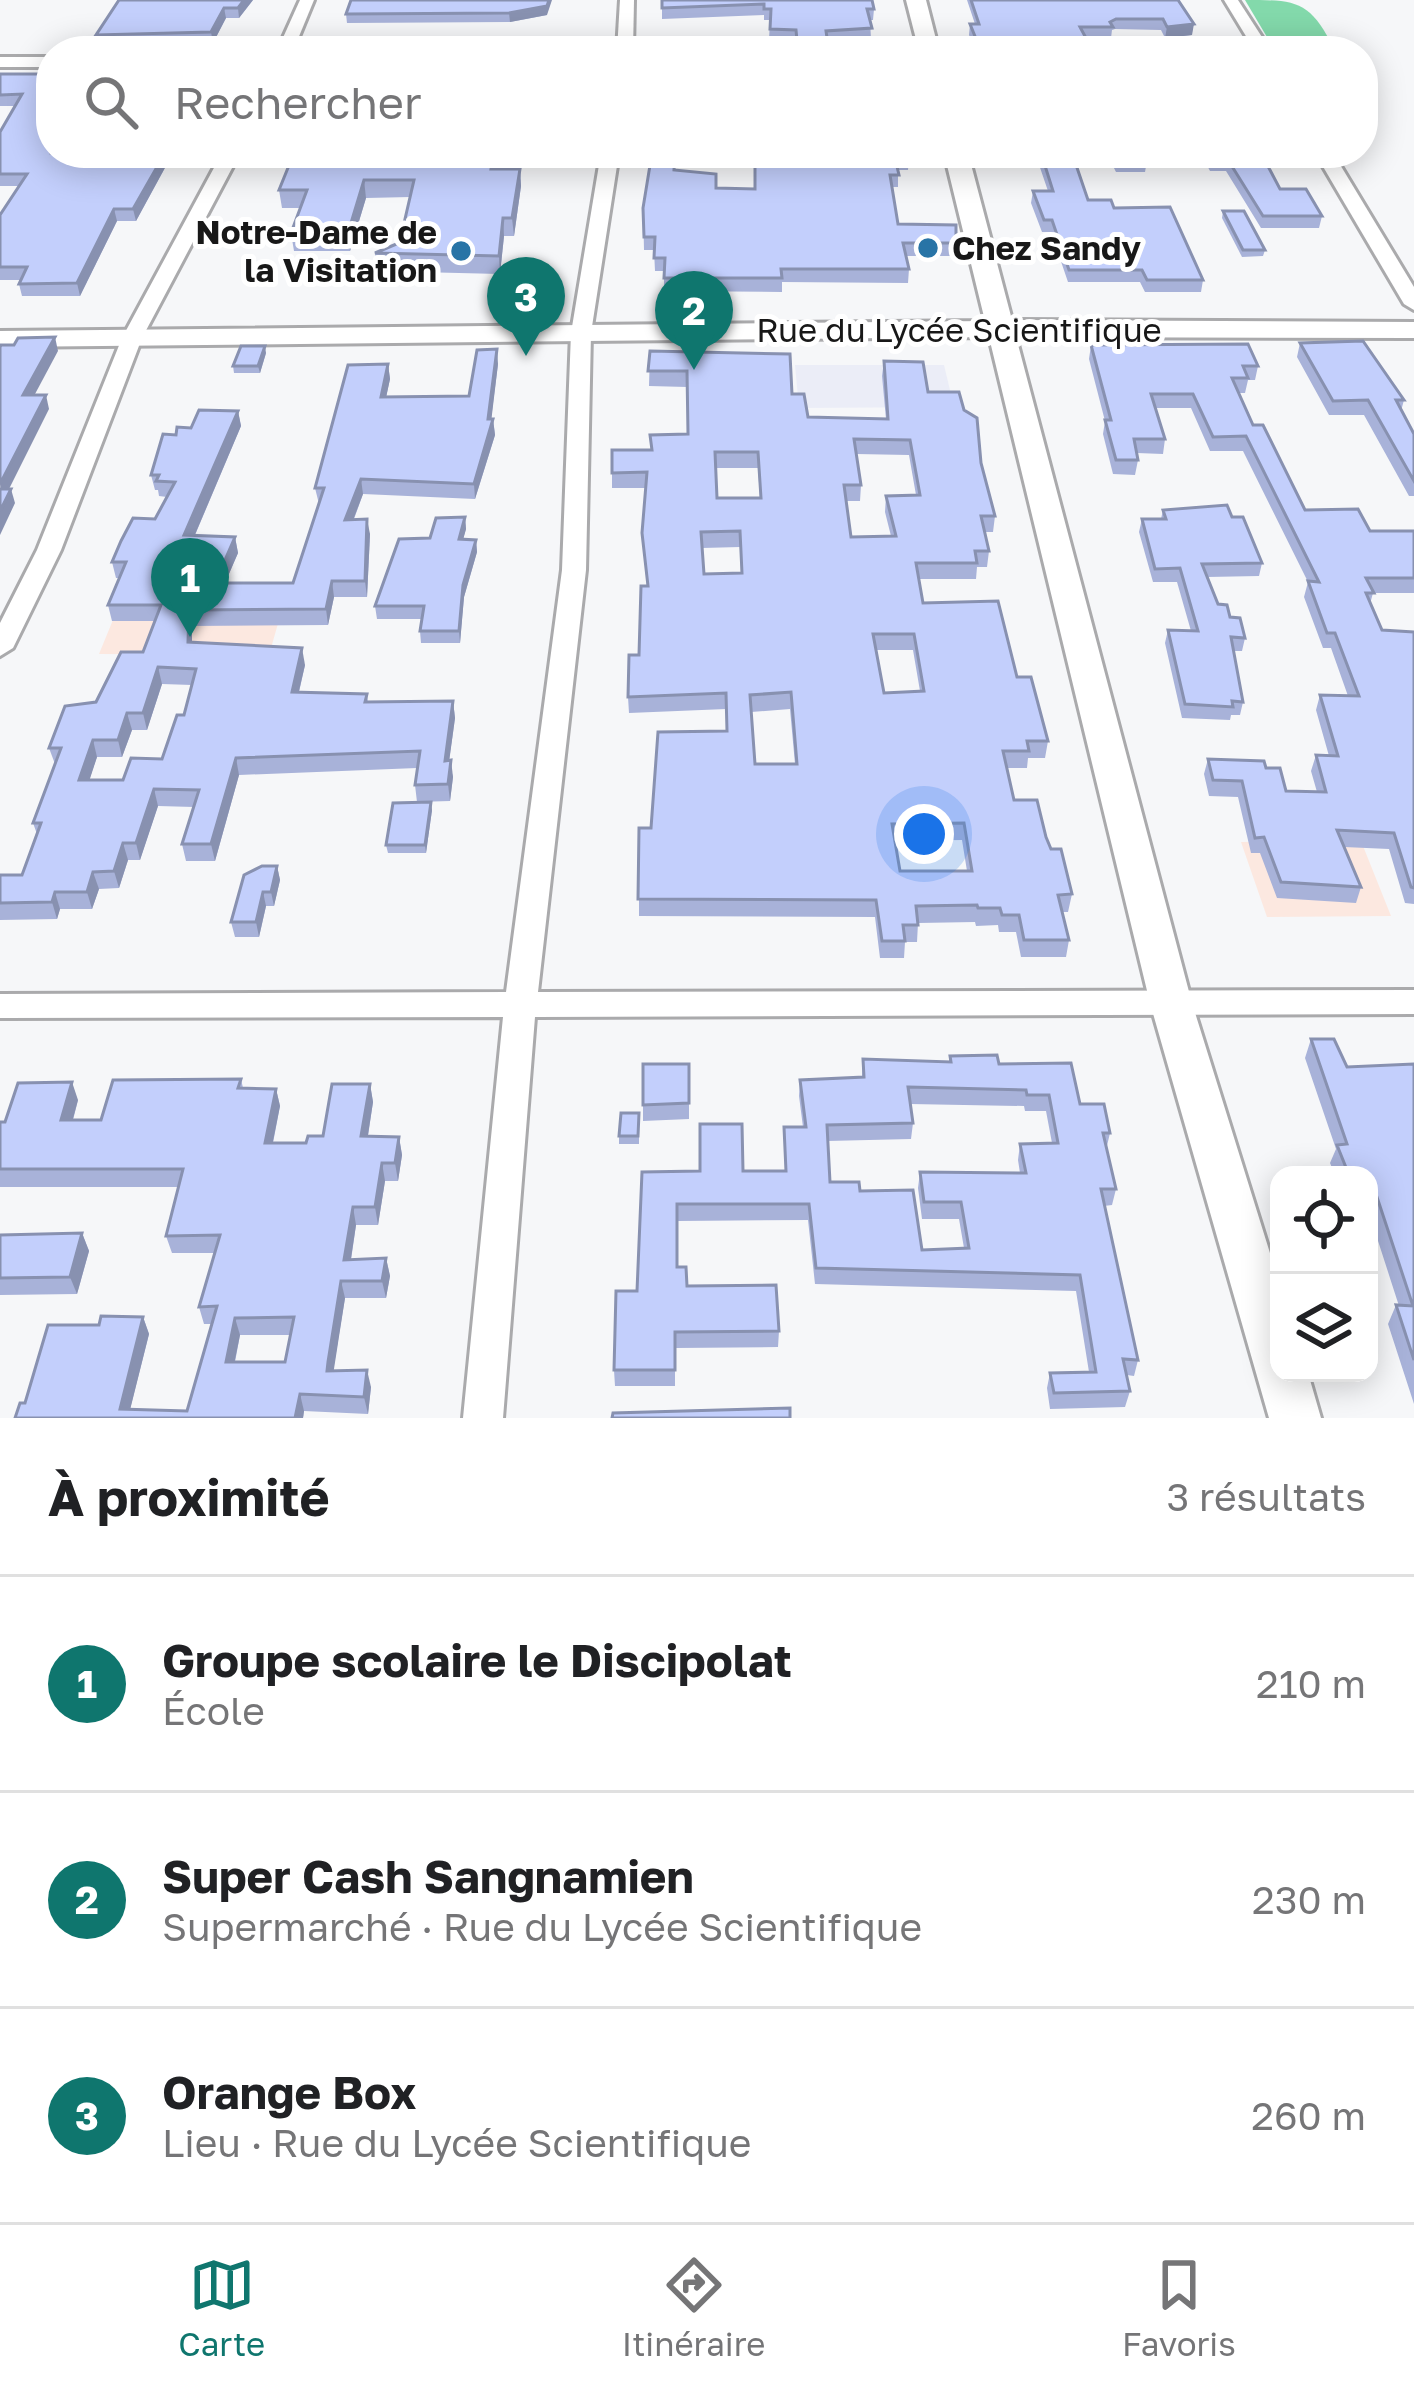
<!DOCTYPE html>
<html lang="fr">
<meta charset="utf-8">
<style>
body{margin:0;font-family:"Golos Text",sans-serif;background:#f6f6f6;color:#202124}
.controls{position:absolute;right:36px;bottom:36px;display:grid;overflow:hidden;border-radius:24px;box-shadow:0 6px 30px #0003}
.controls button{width:108px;height:108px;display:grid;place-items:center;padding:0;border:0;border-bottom:3px solid #e0e0e0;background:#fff;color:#202124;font:60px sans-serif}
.you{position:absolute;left:924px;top:834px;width:42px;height:42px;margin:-30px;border:9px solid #fff;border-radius:50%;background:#1a73e8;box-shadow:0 0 0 18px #1a73e833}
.badge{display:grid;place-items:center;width:78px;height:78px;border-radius:50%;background:#0f766e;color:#fff;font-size:39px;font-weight:700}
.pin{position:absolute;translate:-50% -99px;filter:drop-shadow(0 3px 6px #0008)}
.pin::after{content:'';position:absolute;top:63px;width:42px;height:36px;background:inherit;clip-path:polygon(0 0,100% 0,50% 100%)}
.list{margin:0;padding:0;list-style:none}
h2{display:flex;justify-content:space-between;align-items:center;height:156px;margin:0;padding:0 48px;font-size:51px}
h2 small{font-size:39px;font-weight:400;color:#757577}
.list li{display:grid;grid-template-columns:78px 1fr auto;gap:36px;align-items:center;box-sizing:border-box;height:216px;padding:0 48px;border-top:3px solid #e0e0e0}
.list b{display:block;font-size:45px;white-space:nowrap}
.list p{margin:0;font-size:39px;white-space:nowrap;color:#757577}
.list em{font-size:39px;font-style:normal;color:#757577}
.icon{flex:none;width:66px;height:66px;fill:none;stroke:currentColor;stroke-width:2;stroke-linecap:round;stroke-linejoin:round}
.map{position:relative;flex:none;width:1414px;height:1418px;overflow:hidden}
.search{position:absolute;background:#fff;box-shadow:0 6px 30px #0003;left:36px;right:36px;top:36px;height:132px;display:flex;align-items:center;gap:30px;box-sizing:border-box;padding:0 42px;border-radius:48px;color:#757577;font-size:45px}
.sheet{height:804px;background:#fff}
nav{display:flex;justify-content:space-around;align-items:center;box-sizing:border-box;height:168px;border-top:3px solid #e0e0e0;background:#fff;font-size:33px;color:#757577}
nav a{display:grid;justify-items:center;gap:6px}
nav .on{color:#0f766e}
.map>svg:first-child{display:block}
</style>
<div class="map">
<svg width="1414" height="1418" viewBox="0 0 1414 1418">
<rect width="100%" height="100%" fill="#f6f7f9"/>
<path fill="#ebedf7" d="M795,365H944L954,407L799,408Z"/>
<g fill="#fce8e0">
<path d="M122,598L285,599L269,655L99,654Z"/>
<path d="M1361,841L1391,916L1267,917L1241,842Z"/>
</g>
<path fill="#83d9ab" d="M1245,0C1296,0 1310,0 1334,49H1274Z"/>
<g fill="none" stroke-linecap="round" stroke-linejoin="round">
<g stroke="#aaaaac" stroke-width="6">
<g id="minor">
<path d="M300,0H314L293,51H277Z"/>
<path d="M620,0H634L633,51H617Z"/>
<path d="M1224,0H1238L1271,51H1255Z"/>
<rect x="0" y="57" width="51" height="10"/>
<path d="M222,153H240L142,338L61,550L13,648L0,656V623L37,550L122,338Z"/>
<path d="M601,153H619L591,333L586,570L538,992L1414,990V1014L535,1017L503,1418H463L503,1017L0,1018V994L506,992L562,570L571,333Z"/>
<path d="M1315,153H1333L1414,287V310L1404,304Z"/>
</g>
</g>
<g stroke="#aaaaac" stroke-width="6">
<g id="tertiary">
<path d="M906,0H926L939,51H919Z"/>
<path d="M944,153H968L1012,320L1414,322V338L1016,337L1192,1003L1279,1282V1373H1308L1321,1418H1269L1150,1003L989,337L0,347V331L985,321Z"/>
</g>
</g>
<use href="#minor" fill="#fff" fill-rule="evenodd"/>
<use href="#tertiary" fill="#fff" fill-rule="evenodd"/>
</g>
<g fill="#a8b2d9" fill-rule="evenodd">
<path d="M253,0L239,18H226L213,43L99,45L96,35Z"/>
<path d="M351,0L547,15L510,22L347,23L346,14Z"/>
<path d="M662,0L874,9L873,20H870L871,39L827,42L829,51H796V41L769,40L770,20H764V15L662,19Z"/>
<path d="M967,0H1178L1192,35L1165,38L1161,30L1115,29L1112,30L1111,38H1085L1093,51H976L969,35L970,24H975Z"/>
<path d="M0,74H43L45,80L173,153L136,221H117L80,296H22L19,284L21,280H0V215L19,186H0V132L15,106H0Z"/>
<path d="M294,153H324V161L438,159L499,153L496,169H520L521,186L514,236H504L500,274L377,271L375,253L413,237H407L405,219L410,197L366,198L350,251H294L291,233L300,208H282L279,190Z"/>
<path d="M755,153L909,157L908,170H898V187H892L898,224L956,243L955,256H906L909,269L908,283L782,282V292L664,291V271H655L654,250H644L643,208L675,170L716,188L755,189Z"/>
<path d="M1035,153H1144L1147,161L1145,172H1116L1111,162L1075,161L1088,200L1114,208L1203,280L1201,292H1145L1140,282H1068L1051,232H1042L1031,203L1033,191H1048Z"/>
<path d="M1180,153H1261L1280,189L1322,216L1319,228H1261L1226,171H1210L1202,156H1182Z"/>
<path d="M1223,211L1265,250L1263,256L1242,257L1222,218Z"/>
<path d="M1300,343L1404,400L1401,411L1414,434V496H1409L1364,415H1329L1297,357Z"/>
<path d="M1091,345L1258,366L1255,380H1248L1245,393H1238L1253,425L1305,510L1370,531H1414V593H1373L1370,604L1382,630L1414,632V904L1405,903L1389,849L1344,847L1361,887L1356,903L1277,898L1260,853H1251L1238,797L1209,796L1204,774L1208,759L1266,768L1286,791L1317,792L1311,771L1316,755L1329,756L1316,710L1320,695L1348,696L1331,648H1323L1304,597L1308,582L1243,451H1210L1191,408H1156L1165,439L1163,454L1137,453L1138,460L1135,475L1113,474L1103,434L1105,421L1089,359Z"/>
<path d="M650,351L792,394L808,417L886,419L882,376L884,361L928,392L964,410L981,463L995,516L993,532H985L989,551L987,567H977L976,579H919L923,603L1017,677L1048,741L1045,758H1028L1027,768H1007L1014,800L1046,837L1072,894L1068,912H1062L1069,940L1066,957H1021L1016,932H999L998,925L976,926L975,922L918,923L917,942H905L904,958H880L875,917L639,916V828H651L727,731L726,709L629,713L628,697L639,655L647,586L642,533L646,488H612V473L651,450L650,435L688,434L687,387L649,386ZM856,454L909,455L916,495L886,496L885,512L891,536L851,537L846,501H860L861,485ZM716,468H758L760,498H717ZM740,547L741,573L704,574L702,548ZM876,650H913L920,691L884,693ZM790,709L795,764H755L751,712ZM962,840L967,871H900L895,841Z"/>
<path d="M266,353L260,373H234L233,366Z"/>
<path d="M388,364L390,379L386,397L469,396L498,364L491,419H493L495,435L475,499L363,494L354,519L370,534L367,597H334L328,625L192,626V642L305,665L299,692L367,694L368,702L453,701L455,718L449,761L453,777L450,801L417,802L415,785L417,768L239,775L215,861H186L182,844L194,807L158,806L140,860H128L119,888L99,889L92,909H60L57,919L0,920V875H22L37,834L33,823L55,764L49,748L143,652L155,621H112L108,605L119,578H116L112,562L155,519L167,497L159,496L158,490H155L151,475L176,435L238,411L241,426L195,535L235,537L238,553L225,583H293L319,504L315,488ZM162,684L192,685L184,715L162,759L123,780H89L97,757H122L132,730H147Z"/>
<path d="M1163,510L1232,517L1262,563L1259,576L1207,577L1218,604L1245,638L1242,651H1234L1243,702L1240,715H1231L1230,720L1182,718L1165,643L1168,630L1191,631L1177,582H1153L1139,532L1142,519H1161Z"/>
<path d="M465,517L466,529L463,539L476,540L477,552L464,597L460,643H421L420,631L422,619H377L375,606L430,538Z"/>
<path d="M432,810L426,853H388L386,845Z"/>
<path d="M277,866L280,880L274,906H266L259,937H235L231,922Z"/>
<path d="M1311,1039L1347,1067L1414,1064V1404L1388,1324L1396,1305L1399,1306L1369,1213V1175H1335L1330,1163L1336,1149L1305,1058Z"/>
<path d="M950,1056L999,1064L1080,1104L1110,1133L1106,1150L1116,1189L1112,1205L1104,1206L1138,1360L1134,1376L1127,1375L1130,1391L1125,1407L1050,1409L1047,1388L1050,1373L1089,1372L1076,1291L815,1284L808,1220L677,1221V1267L687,1286L779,1331L778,1347L675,1348V1386H615L614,1370L637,1291L642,1172L785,1171L784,1127H803L799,1096L800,1080L862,1077L863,1059L949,1062ZM910,1104L1024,1106L1025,1111H1046L1052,1143L1020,1144L1018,1160L1020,1173L920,1172L918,1188L922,1219H959L964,1248L922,1250L860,1191L830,1182L827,1141L911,1139L913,1123Z"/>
<path d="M643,1064H689V1119L643,1121Z"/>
<path d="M241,1079L243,1088L276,1089L280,1106L273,1143H306L323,1136L370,1084L373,1102L368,1136L399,1137L402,1155L398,1181H385L378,1225H356L351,1260L386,1258L390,1276L386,1298H345L333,1371L371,1387L368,1414L304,1411L303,1418H15L25,1403L99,1325L143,1317L149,1334L130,1409L187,1411L212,1324H204L199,1307L215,1253H172L166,1236L179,1187H0V1122L78,1100L73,1120H101ZM240,1335H290L285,1362H235Z"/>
<path d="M639,1113V1144H619V1136Z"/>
<path d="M82,1233L89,1251L77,1294L0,1295V1235Z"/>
</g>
<g fill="#8891b0">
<path d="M244,0H253L239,18L238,8Z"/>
<path d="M549,0H552L547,15L510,22L509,13Z"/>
<path d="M224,8L226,18L213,43L211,32Z"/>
<path d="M1194,24L1192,35L1165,38L1167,27Z"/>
<path d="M165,153H173L136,221L133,209Z"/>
<path d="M494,153H499L492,186L491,169Z"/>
<path d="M520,169L521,186L514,236L512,218Z"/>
<path d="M364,180L366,198L350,251L348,233Z"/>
<path d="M114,209L117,221L80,296L77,283Z"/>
<path d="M503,218L504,236L500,274L499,256Z"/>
<path d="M55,337L58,351L27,409L23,395Z"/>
<path d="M265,346L266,353L260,373L258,366Z"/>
<path d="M497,349L498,364L490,431L493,419L495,435L475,499L474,484L488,419Z"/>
<path d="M388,364L390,379L383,412L381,397Z"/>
<path d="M46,395L49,409L2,503L0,484Z"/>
<path d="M238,411L241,426L188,551L184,535Z"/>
<path d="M361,479L363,494L347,536L345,520Z"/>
<path d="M11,489L15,503L0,535V511Z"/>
<path d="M465,517L466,529L460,551L459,539Z"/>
<path d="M367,519L370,534L367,597L365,581Z"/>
<path d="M235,537L238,553L218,599L215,583Z"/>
<path d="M476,540L477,552L464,597L460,643L459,631L463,585Z"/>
<path d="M332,581L334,597L328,625L326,609Z"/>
<path d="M189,610L192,626V658L188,642Z"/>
<path d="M302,648L305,665L295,708L292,692Z"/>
<path d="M158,667L162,684L147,730L143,713Z"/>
<path d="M453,701L455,718L447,777L445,761Z"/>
<path d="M127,713L132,730L122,757L118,740Z"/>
<path d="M93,740L97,757L84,797L79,780Z"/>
<path d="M236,758L239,775L215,861L211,844Z"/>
<path d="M451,760L453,777L450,801L448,784Z"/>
<path d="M154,789L158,806L140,860L136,843Z"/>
<path d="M431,802L432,810L426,853L425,845Z"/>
<path d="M123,843L128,860L119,888L114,871Z"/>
<path d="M277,866L280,880L274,906L271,892Z"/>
<path d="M93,872L99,889L92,909L87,892Z"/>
<path d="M55,892L60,909L57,919L52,902Z"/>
<path d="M263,892L266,906L259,937L256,922Z"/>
<path d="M72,1082L78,1100L68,1137L61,1120Z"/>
<path d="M370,1084L373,1102L365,1154L361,1136Z"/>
<path d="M276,1089L280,1106L269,1161L265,1143Z"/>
<path d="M399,1137L402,1155L398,1181L395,1163Z"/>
<path d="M382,1163L385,1181L378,1225L375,1207Z"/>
<path d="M353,1207L356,1225L348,1278L344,1260Z"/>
<path d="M82,1233L89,1251L77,1294L70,1277Z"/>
<path d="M386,1258L390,1276L386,1298L382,1281Z"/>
<path d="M341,1281L345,1298L331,1388L327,1371Z"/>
<path d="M143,1317L149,1334L128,1418L120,1409Z"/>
<path d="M235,1318L240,1335L231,1379L226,1362Z"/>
<path d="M367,1370L371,1387L368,1414L364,1397Z"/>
<path d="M300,1394L304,1411L303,1418H295Z"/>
</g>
<g fill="#c3cffc" stroke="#8891b0" stroke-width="3" fill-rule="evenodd">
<path d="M119,0H244L238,8H224L211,32L96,35Z"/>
<path d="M351,0H549L547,6L509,13L346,14Z"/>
<path d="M662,0H872L874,9H867L872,28L826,31L829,51H798L796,30L770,29L771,9H764V4L662,8Z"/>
<path d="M971,0H1178L1194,24L1167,27L1163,19H1116L1110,22L1113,27H1080L1093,51H981L970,24H979Z"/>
<path d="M0,74H43L39,81L51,80V153H165L133,209H114L77,283L19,284L27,267H0V215L27,174H0V132L22,94L0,95Z"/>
<path d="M294,153H319L316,161L438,159L439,153H494L491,169H520L512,218H503L499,256L375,253L425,232H413L416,219H405L414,180H364L348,233H291L307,190H279Z"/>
<path d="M652,153H675L674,170L716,174V188L755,189V153H908L909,157L895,158L899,175H890L898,224L956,225V243H903L909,269H781L782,278H664L665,258H654L655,237H644L643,208Z"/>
<path d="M1041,153H1072L1088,200H1111L1114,208L1170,207L1203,280H1147L1142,270H1069L1052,220H1044L1033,191H1053Z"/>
<path d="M1114,153H1144L1147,161H1118Z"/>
<path d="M1208,153H1261L1280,189H1306L1322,216H1263L1228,160H1212Z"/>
<path d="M1223,211H1244L1265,250H1243Z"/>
<path d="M55,337L23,395H46L0,484V347L1,345H14L18,338Z"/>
<path d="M1363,341L1404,400H1396L1414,434V481L1368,400L1333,401L1300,343Z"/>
<path d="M1248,344L1258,366H1243L1248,378H1232L1253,425H1263L1305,510L1358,509L1370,531H1414V578H1366L1374,593H1366L1382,630L1414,632V888L1411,887L1394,833L1337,830L1361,887L1281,882L1264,837L1255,838L1242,781L1213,780L1208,759L1264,761L1266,768H1280L1286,791L1326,792L1316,755L1338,756L1320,695L1359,696L1335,633H1327L1308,581L1319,582L1246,436L1213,437L1193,394H1151L1165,439H1134L1138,460H1116L1105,420H1111L1091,345Z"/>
<path d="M241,346H265L258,366H233Z"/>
<path d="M497,349L488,419H493L474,484L361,479L345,520L367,519L365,581H332L326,609L189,610L188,642L302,648L292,692L367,694L365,702L453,701L445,761L451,760L448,784L415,785L420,751L236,758L211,844H182L199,790L154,789L136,843H123L114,871L93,872L87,892H55L52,902L0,903V875H22L41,823H33L61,748H49L65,706L96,702L121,652H143L161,605H108L126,562H112L121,541L133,518L155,519L175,482L156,481L159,475H151L163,434L176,435L177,427L191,428L199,410L238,411L184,535L235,537L215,583H293L324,488H315L348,365L388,364L381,397L469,396L477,350ZM158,667L196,669L184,715H177L162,759L131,758L123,780H79L93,740H118L127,713H143Z"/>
<path d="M650,351L790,354L792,394H804L808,417L888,419L884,361L923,362L928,392H959L964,410L977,418L981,463L995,516H981L989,551H975L977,563H916L923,603L998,601L1017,677H1031L1048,741H1027L1029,751H1003L1014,800H1037L1046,837L1051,849H1061L1072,894L1058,895L1069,940H1024L1019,915H1002L1000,908H978L977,905L916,906L918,925H903L905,941H882L876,900L638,899L639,828H651L658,732L727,731L726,693L628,697L629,655H639L641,586H648L642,533L647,472L612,473V450H652L650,435L688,434L687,371H648ZM854,439L910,440L920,495L886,496L896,536L851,537L844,485H861ZM715,452H758L761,498H717ZM740,531L742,573L704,574L701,532ZM873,634H914L924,691L884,693ZM791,692L797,764H755L750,695ZM964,823L972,871H900L892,824Z"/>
<path d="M0,489H11L0,511Z"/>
<path d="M1227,505L1232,517H1243L1262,563L1202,564L1218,604L1227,605L1230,617L1240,618L1245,638L1231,637L1243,702L1232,701L1233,707L1185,704L1168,630L1198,631L1180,568L1155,569L1142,519H1166L1163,510Z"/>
<path d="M465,517L459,539L476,540L463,585L459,631H420L424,606H375L399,539L430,538L436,518Z"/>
<path d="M431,802L425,845H386L393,803Z"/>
<path d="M262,866H277L271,892H263L256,922H231L244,875Z"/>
<path d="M1311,1039H1334L1347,1067L1414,1064V1360L1396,1305L1413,1306L1374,1188L1369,1192V1175H1349L1337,1145L1347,1144Z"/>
<path d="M997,1055L999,1064L1071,1063L1080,1104H1104L1110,1133H1103L1116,1189H1101L1138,1360L1123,1359L1130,1391L1054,1393L1050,1373L1096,1372L1080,1275L816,1268L809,1204H677V1267H686L687,1286L776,1285L779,1331L675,1332V1370H614L616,1291H637L642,1172L700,1171V1124H742L743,1171H786L784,1127H806L800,1080L864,1077L863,1059L951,1062L950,1056ZM908,1087L1026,1090L1027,1095H1049L1058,1143L1020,1144L1026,1173L920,1172L924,1202H961L969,1248L922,1250L913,1190L860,1191L859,1182H830L827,1125L913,1123Z"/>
<path d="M643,1064H689V1103L643,1105Z"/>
<path d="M241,1079L238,1088L276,1089L265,1143H306L308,1136H323L332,1084H370L361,1136L399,1137L395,1163H382L375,1207H353L344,1260L386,1258L382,1281H341L328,1362L327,1371L367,1370L364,1397L300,1394L295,1418H15L20,1403H25L48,1325H99L101,1316L143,1317L120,1409L187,1411L217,1306L199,1307L220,1235L166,1236L183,1169H0V1122H5L18,1083L72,1082L61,1120H101L113,1080ZM294,1317L285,1362H226L235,1318Z"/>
<path d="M621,1113H639L638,1136H619Z"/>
<path d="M82,1233L70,1277L0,1278V1235Z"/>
<path d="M790,1408V1418H612L613,1413Z"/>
</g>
<g fill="#2874a6" stroke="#fff" stroke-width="4.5">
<circle cx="928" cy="248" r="12"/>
<circle cx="461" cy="251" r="12"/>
</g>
<g text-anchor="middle" stroke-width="10" stroke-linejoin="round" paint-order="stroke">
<g font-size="33" font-weight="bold" fill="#181818" stroke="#fff" text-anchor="end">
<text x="437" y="244">Notre-Dame de<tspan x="437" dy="38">la Visitation</tspan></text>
<text x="952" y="260" text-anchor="start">Chez Sandy</text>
</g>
<g font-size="33" fill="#181818" stroke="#fff">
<text x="959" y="342">Rue du Lycée Scientifique</text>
</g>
</g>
</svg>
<div class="controls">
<button><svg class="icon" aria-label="locate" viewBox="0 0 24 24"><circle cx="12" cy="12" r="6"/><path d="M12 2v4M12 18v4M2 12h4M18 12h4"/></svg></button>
<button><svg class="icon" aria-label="layers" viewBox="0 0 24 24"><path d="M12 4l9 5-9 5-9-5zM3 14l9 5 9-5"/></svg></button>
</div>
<div class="you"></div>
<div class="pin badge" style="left:190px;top:637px">1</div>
<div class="pin badge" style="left:694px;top:370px">2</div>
<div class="pin badge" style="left:526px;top:356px">3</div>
<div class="search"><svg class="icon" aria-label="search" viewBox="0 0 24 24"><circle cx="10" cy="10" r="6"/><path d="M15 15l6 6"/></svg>Rechercher</div>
</div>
<section class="sheet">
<h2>À proximité<small>3 résultats</small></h2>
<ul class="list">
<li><span class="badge">1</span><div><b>Groupe scolaire le Discipolat</b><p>École</p></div><em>210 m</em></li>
<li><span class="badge">2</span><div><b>Super Cash Sangnamien</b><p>Supermarché · Rue du Lycée Scientifique</p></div><em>230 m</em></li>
<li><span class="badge">3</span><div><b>Orange Box</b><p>Lieu · Rue du Lycée Scientifique</p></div><em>260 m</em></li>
</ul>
</section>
<nav>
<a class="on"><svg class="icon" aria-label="map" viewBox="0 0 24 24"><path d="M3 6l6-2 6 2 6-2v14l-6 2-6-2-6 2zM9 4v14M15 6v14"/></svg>Carte</a>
<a><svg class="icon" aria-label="directions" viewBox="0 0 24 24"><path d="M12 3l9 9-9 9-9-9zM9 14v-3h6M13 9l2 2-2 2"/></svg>Itinéraire</a>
<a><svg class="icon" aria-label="saved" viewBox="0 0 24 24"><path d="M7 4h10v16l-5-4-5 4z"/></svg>Favoris</a>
</nav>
